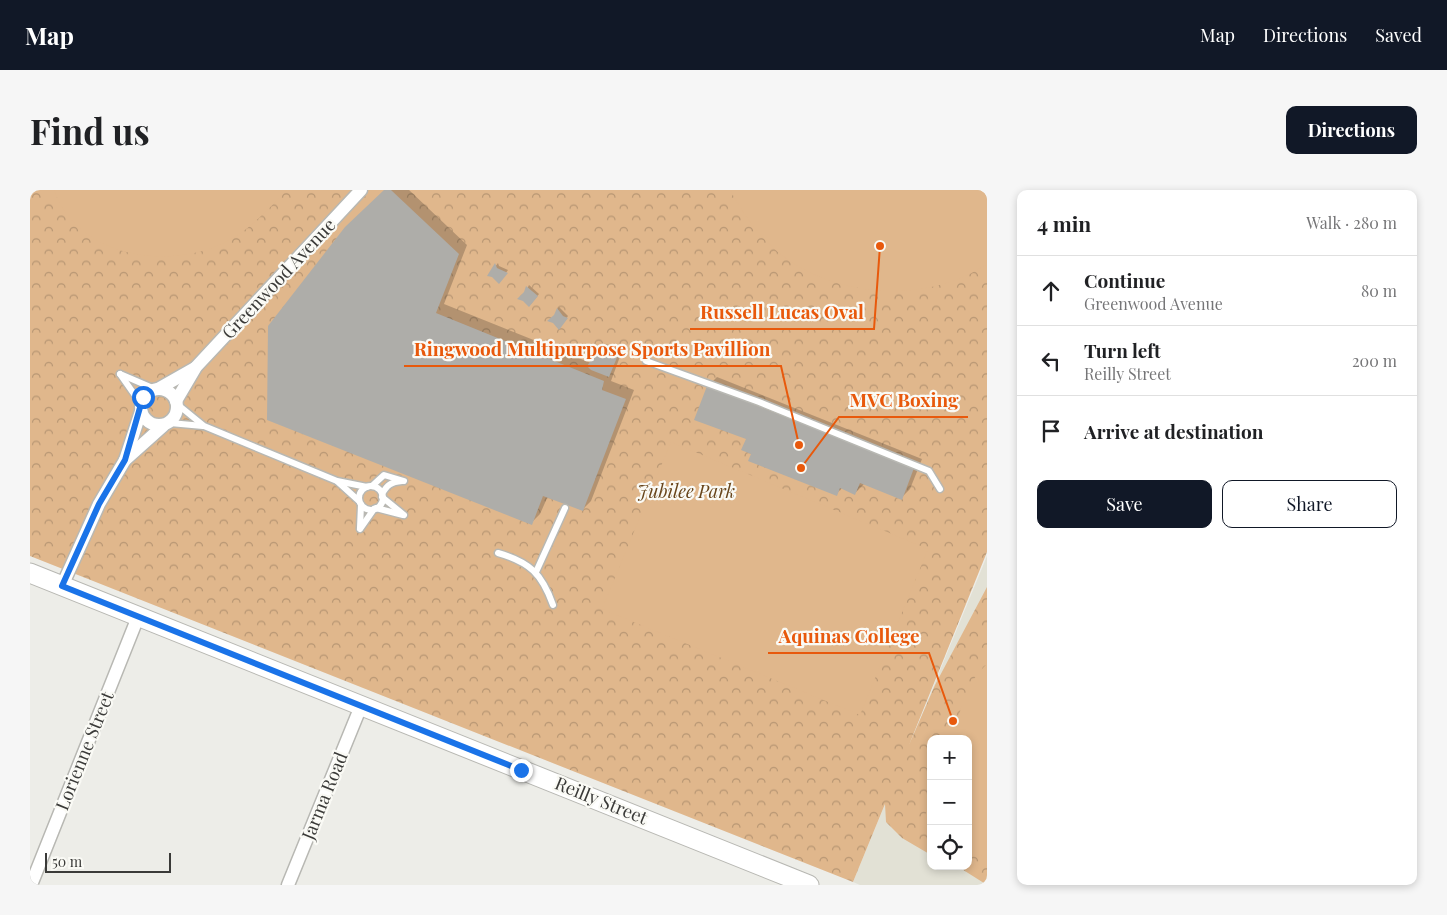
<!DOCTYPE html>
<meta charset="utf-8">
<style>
body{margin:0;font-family:"Playfair Display",serif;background:#f6f6f6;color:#202124}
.controls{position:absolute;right:15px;bottom:15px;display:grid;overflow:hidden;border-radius:10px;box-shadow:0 2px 8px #0003}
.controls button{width:45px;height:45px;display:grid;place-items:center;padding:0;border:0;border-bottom:1px solid #e0e0e0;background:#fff;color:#202124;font:25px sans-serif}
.scale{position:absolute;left:15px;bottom:12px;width:126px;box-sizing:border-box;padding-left:5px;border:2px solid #3a3a38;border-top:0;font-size:14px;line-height:18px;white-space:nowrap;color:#3a3a38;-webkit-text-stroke:4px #fafaf5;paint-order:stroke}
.stop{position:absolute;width:15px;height:15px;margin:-11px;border:4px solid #1a73e8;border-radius:50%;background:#fff}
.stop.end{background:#1a73e8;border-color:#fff;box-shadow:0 1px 5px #0008}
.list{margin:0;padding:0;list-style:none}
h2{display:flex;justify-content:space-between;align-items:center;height:65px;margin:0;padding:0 20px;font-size:21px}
h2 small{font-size:16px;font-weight:400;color:#757577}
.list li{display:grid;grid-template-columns:32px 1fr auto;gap:15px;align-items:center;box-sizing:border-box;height:70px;padding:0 20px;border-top:1px solid #e0e0e0}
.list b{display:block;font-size:19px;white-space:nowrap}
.list p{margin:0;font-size:16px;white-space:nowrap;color:#757577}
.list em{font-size:16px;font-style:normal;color:#757577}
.actions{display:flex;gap:10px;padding:15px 20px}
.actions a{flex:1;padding:11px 0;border:1px solid #111827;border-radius:10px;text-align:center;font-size:18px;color:#111827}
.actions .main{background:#111827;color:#fff}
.icon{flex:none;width:28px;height:28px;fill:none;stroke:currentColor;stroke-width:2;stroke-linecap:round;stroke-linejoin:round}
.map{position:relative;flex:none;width:957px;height:695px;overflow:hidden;border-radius:10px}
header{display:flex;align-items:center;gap:30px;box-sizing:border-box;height:70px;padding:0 25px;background:#111827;color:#fff}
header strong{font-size:24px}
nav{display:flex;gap:28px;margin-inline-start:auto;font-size:18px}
.intro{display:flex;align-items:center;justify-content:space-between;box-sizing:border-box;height:120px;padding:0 30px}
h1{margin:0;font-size:35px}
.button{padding:12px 22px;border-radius:10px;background:#111827;color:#fff;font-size:18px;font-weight:700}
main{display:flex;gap:30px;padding:0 30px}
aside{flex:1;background:#fff;border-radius:10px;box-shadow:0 2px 8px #0003}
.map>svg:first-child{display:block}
</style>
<header>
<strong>Map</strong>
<nav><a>Map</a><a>Directions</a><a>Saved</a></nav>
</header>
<div class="intro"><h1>Find us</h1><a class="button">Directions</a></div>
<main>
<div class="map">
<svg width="957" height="695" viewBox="0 0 957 695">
<defs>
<pattern id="park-crowns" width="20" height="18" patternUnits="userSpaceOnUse" patternTransform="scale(1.25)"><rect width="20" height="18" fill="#e0b78c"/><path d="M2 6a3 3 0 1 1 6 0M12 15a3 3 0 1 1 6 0" fill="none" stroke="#b79673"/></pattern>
</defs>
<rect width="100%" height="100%" fill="#edede8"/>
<path fill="#e2e1d5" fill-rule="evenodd" d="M957,366V695H830L823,692ZM901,549H938V676H901Z"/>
<path fill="url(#park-crowns)" d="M0,0H957V362L879,555L905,495L957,397V695L927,676H938V549H901V665L872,648L856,632L855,614L823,692L0,366Z"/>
<g fill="#e0b78c">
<path d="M24,0H257C241,16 225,34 206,46C149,83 49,71 24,0Z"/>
<path d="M700,0H957V74C897,114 806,109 749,63C728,45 713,24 700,0Z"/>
<path d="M641,252L898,359L830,525L572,419Z"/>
<path d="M957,474V668L938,659V549H927C927,521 936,493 957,474Z"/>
<path d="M901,612V641L890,636Z"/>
</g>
<g fill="#0003">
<path d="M355,0H379L437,55L414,114L561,173L576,154L592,161L581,191L604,200L561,311L552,320L518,306L510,324L501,333L238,229Z"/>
<path d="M468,73L469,76L478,80L470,91L459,85Z"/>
<path d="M499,95L509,104L501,114L495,103Z"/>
<path d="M529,117L538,126L529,138L525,125Z"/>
<path d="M687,187L892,269L880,299L871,308L834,294L825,303L812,298L806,304L723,263L717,249L678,196Z"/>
</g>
<g fill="#aeada9">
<path d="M354,0H361L429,64L406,123L574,191L572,200L596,209L553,321L513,306L502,335L237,230L238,136L315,37Z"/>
<path d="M465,73L467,78L478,83L469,94L462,87L457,86Z"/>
<path d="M496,96L508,106L499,117L493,111L487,109L494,102Z"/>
<path d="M527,118L533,126L538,128L529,140L523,133L517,131L524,125Z"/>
<path d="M570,158L588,165L579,187L561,180L557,176Z"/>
<path d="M677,196L884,278L872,310L830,293L825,305L810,298L807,306L718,271L721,264L711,260L716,249L664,230Z"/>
</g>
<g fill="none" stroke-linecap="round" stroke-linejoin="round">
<g stroke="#b8b8b3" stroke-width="9">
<g id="lane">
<path d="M616,171L729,212L899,281L910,299"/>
<path d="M90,184L125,199"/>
<path d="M90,184L111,214"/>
<path d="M147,214L174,236L307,291L337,297"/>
<path d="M140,233L173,236"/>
<path d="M308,292L329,311"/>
<path d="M342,296L354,285L374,291"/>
<circle cx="341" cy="308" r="12"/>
<path d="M352,304C357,295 361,292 372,291"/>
<path d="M352,307L374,325"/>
<path d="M346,318L373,325"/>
<path d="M330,338L331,315"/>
<path d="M330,339L344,319"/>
<path d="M468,363C500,372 512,384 523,415"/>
<path d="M506,382L535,318"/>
</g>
</g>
<g stroke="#b8b8b3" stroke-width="15">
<g id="street">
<circle cx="129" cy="217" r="18"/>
<path d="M128,199L165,178"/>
<path d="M146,211L166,177L331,0"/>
<path d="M95,270L133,236"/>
<path d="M32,396L69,314L95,270L111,221"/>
<path d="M1,695L108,427"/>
<path d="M258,695L331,516"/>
</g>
</g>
<g stroke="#b8b8b3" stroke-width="21">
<path id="secondary" d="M0,383L779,695"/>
</g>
<use href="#lane" stroke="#fff" stroke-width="6"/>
<use href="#street" stroke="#fff" stroke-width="12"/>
<use href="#secondary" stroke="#fff" stroke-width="19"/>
</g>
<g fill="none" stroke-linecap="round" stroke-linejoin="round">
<path stroke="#1a73e8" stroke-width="6" d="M113,207L95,270L69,314L32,396L491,580"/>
</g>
<g text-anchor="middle" stroke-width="4.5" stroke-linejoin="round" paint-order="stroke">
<g font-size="18" fill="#3a3a38" stroke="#fafaf5">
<text transform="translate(249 89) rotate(-47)" y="6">Greenwood Avenue</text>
<text transform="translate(55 561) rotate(-68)" y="6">Lorienne Street</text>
<text transform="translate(295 606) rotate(-68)" y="6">Jarma Road</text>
<text transform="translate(571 611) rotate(22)" y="6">Reilly Street</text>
</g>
<g font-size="18" font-style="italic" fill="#68451b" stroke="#fafaf5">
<text x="656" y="308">Jubilee Park</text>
</g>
</g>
<path fill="none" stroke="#e8590c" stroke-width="2" d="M850 56L844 139H660M769 255L751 176H374M771 278L809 227H938M923 531L899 463H738"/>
<g fill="#e8590c" stroke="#fafaf5" stroke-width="2">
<circle cx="850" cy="56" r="5"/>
<circle cx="769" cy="255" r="5"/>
<circle cx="771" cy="278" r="5"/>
<circle cx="923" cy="531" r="5"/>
</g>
<g font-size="19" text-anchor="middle" font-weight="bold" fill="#e8590c" stroke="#fafaf5" stroke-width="4.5" stroke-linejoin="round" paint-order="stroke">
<text x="752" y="129">Russell Lucas Oval</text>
<text x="562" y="166">Ringwood Multipurpose Sports Pavillion</text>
<text x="874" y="217">MVC Boxing</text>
<text x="819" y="453">Aquinas College</text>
</g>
</svg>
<div class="controls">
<button>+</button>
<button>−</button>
<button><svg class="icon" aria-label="locate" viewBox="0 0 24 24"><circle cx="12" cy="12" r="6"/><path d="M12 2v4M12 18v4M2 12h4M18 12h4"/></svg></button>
</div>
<div class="scale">50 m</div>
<div class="stop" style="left:113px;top:207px"></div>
<div class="stop end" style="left:491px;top:580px"></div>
</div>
<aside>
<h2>4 min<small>Walk · 280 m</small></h2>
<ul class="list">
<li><svg class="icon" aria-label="ahead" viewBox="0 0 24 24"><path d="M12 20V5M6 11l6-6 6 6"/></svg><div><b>Continue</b><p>Greenwood Avenue</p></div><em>80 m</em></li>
<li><svg class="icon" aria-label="left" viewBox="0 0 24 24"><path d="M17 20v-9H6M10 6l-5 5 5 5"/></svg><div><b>Turn left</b><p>Reilly Street</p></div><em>200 m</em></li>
<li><svg class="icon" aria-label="arrive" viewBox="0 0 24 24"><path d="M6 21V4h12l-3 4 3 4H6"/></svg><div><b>Arrive at destination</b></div></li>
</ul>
<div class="actions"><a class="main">Save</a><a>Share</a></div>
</aside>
</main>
